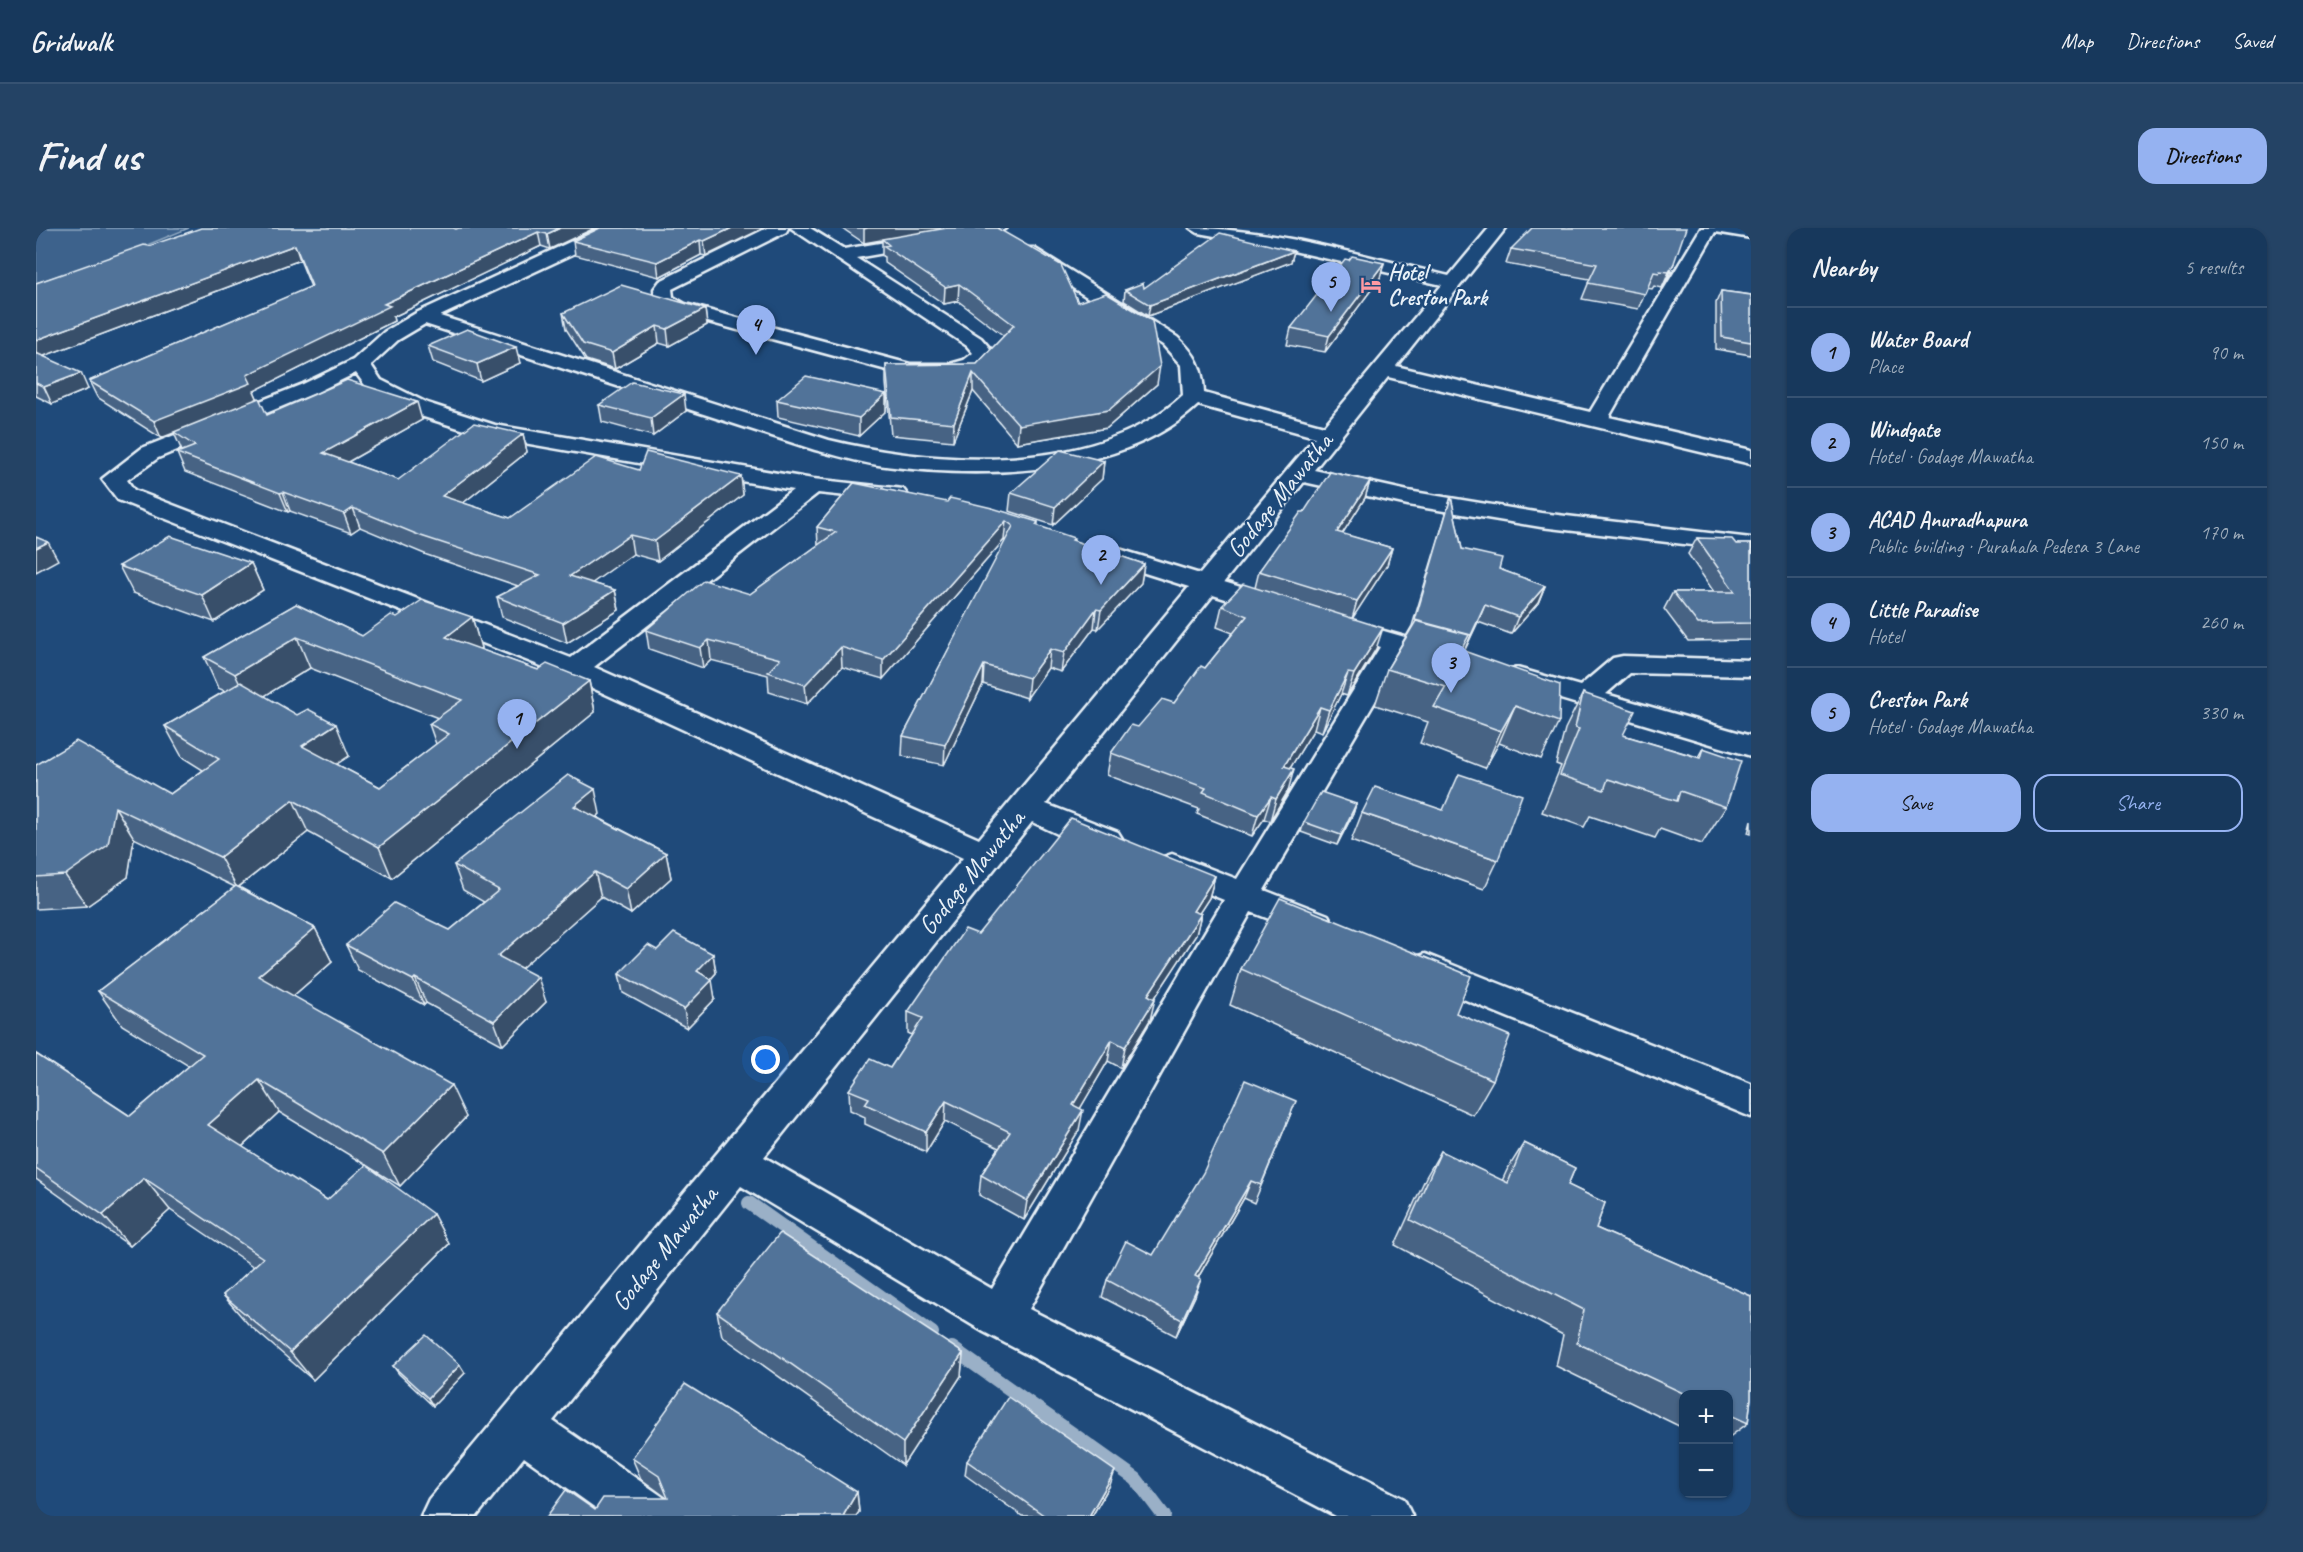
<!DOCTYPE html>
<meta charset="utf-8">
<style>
body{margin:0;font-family:Caveat,sans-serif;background:#244365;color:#f1f3f6}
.controls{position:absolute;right:18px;bottom:18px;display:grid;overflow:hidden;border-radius:12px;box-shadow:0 2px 4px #0004}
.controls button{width:54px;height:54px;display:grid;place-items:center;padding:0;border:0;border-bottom:2px solid #365272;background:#17385c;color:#f1f3f6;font:30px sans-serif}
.you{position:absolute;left:730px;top:832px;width:21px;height:21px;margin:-15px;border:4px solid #fff;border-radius:50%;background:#1a73e8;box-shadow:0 0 0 9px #1a73e833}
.badge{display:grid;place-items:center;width:39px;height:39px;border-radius:50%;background:#95b2f1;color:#111;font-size:20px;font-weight:700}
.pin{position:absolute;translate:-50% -50px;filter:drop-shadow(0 2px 3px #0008)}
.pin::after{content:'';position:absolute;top:32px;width:21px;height:18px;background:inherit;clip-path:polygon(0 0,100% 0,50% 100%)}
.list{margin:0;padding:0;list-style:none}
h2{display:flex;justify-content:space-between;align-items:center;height:78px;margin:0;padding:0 24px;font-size:26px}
h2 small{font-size:20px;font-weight:400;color:#9eacbb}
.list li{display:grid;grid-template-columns:39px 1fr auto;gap:18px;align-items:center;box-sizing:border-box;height:90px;padding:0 24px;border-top:2px solid #365272}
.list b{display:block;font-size:22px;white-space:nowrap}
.list p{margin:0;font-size:20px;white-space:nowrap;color:#9eacbb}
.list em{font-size:20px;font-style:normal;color:#9eacbb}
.actions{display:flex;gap:12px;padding:18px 24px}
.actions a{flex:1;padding:14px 0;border:2px solid #95b2f1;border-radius:18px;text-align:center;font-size:21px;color:#95b2f1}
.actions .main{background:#95b2f1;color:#111}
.map{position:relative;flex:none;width:1715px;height:1288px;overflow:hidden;border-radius:18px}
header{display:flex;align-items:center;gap:36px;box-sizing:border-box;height:84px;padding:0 30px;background:#17385c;border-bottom:2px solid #365272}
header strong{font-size:28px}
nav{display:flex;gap:33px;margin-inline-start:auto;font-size:21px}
.intro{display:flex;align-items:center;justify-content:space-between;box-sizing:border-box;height:144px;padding:0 36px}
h1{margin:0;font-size:42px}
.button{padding:15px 27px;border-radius:18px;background:#95b2f1;color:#111;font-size:21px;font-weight:700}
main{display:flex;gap:36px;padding:0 36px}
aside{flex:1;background:#17385c;border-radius:18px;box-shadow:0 2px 4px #0004}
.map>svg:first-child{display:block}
</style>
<header>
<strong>Gridwalk</strong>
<nav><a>Map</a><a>Directions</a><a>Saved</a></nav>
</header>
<div class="intro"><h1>Find us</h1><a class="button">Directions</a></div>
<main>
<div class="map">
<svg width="1715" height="1288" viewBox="0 0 1715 1288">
<rect width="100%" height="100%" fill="#1f4a7a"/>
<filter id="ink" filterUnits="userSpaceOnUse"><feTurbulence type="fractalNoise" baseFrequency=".0167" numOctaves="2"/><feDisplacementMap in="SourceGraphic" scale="12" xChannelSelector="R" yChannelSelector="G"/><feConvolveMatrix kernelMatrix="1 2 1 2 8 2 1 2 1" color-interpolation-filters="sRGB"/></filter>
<g filter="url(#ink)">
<path fill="#3c628c" stroke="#92aac2" stroke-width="1.5" d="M0,0H153L0,62Z"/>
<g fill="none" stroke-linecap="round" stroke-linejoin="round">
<g stroke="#9ab0c7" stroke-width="14">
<path d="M713,975L896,1105"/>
<path d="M916,1120L1100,1251L1128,1288"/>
</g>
<g stroke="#e8f1f8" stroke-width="5">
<g id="minor">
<path d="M564,0H586L584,4L404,88L793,212C901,238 1060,248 1147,167L1145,137L1127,117L986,28L983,24L986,20H998L1141,109C1160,126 1167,140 1168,165L1288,198L1406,57L1240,19L1162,5L1154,0C1237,0 1331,29 1413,48L1453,0H1470L1360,138L1554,184L1665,0H1715V10L1679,4L1573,189L1715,222V236L1352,149L1278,242L1372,263L1505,285L1715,310V324L1505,299L1372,277L1268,254L1188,354L1250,373L1254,379L1250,385L1241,387L1177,367L1010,576L1082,604L1087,612L1082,620C1059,627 1019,604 996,594L728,929L956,1061L1188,672L1124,646L1120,638L1124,630L1136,626L1201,651L1344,419L1293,404L1289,398L1293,392L1302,390L1418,423L1422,429L1418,435L1408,437L1367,426L1228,662L1292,687L1297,696L1292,705L1280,709L1215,684L993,1081L1368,1271L1376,1288H1300L948,1104L705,958L517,1193L630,1271L638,1288H571L488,1229L441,1288H385L393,1271L927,630L528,447L82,272L66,251L106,220L267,156L317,132L348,104L380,85ZM389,96L779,222C800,227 821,234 842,237C941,251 1085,250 1162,177L1279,209L1164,346L1073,318L1064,316L1055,318L1052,323L1055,328L1153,359L943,611L558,439L782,265L859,273L867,271L871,266L867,261L777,251L459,197L391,175L345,152L335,137L362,112ZM320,145L331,160L375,185L448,208L757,262L535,430L98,262L91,252L122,230L281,164Z"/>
<path d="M731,0H752L750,4L636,61L637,69L649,76L874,136H914L928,132L937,125L931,118L755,0H774L808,21L933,0H970L962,5L820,30L945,110L957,124C939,152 903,151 873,148L635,84L619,71L618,61L624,53Z"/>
<path d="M1587,428L1715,432V448L1594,445L1570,466L1715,508V528L1471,455L1467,449L1471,443L1481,440L1544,458L1577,430Z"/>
<path d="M1389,726L1715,856V889L1376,750L1371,740L1376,730Z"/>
</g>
</g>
<use href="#minor" fill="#1f4a7a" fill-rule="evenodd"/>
</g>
<g fill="#466384" stroke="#e8f1f8" stroke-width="1.5" fill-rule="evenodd">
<path d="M559,0L514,21L505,18L357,89L358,93L218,163L221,170L231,187L386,192L312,234L362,252L487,206L491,224L427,275L474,290L603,242L705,248L707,267L622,333L597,326L556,355L579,362L583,382L531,415L466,389L461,369L482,358L391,327L324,299L315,305L254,283L252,284L149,244L141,225L146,223L138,205L125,210L61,169L53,153L275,59L264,32L8,128L52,161L16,176L0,168V55L113,18L420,1Z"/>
<path d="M728,0L670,28L665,27L623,49L539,27L537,13Z"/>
<path d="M806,0H961L1042,74L1121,156L1071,200L981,215L937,163L917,213L855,207L850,155V137L941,136L968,108L922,73L908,76L848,34V29L846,28V12L828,15Z"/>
<path d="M1475,21L1638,35L1632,50L1626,60L1618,58L1616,61L1611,60L1602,81L1546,71L1554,51L1470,36Z"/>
<path d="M1258,23L1255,34L1112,88L1088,73L1089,62L1108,60Z"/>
<path d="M1313,32L1348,35L1344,50L1289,124L1251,117L1255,100Z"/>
<path d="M1685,63L1715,67V127L1680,121V75Z"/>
<path d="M669,81L671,97L633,118L623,115L579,141L550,132L530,101L527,85Z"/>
<path d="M392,118L484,135L445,153L397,134Z"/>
<path d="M850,166V183L823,208L742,189L741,172Z"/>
<path d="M563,177L650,183L617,208L566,194Z"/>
<path d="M1068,233L1066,251L1017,297L973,283L975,265Z"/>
<path d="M1334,253L1329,270L1306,306L1356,320L1351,337L1316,390L1340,421L1311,468L1305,466L1286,504L1278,501L1254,540L1252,563L1234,593L1228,591L1216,608L1161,586L1163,581L1071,547L1075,525L1102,499L1138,475L1169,440L1197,405L1181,399L1186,378L1219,360L1223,343L1268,284Z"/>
<path d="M818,255L1002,294V298L1038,313L1108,336L1105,355L1062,401L1058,400L1025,444L1012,440L991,470L947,456L908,537L866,528L867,508L970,313L968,312L847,451L806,439L771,476L733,464L732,447L675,432L667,440L613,421L610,402L714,366L782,317L781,299Z"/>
<path d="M1415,269L1426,321L1463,341L1509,358L1502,375L1475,406L1442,394L1428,423L1523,494L1505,531L1463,515L1449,540L1384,515L1392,494L1339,477L1351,441L1376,398Z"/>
<path d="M1661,310L1700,316H1715V412L1652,413L1628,381L1637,364H1678L1652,326Z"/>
<path d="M215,335L227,362L178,394L97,365L83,338Z"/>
<path d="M260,376L326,408L361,389H436L445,420L443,421L502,442L553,453L559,484L356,650L272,604L203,659L279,700L296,734L257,768L430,889L364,958L243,884L206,919L291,972L397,986L413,1016L277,1152L212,1096L187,1067L218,1039L134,982L94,1018L0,951V826L94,888L153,838L86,797L62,763L199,659L98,610L92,649L51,678L0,681V537L134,566L167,542L146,529L129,498L189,463L182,460L168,429ZM274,440L402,490L393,496L400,516L344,559L300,536L313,528L228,468Z"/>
<path d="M1547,465L1587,507L1662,529L1667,520L1690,579L1666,616L1624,601L1619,610L1554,588L1548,599L1506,584L1525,538L1520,536L1529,501Z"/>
<path d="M1320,576L1317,586L1301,617L1265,604L1268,594Z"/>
<path d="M1326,585L1462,632L1448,661L1315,613Z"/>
<path d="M564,586L561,589L630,625L635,650L595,686L565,669L485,740L510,774L467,817L390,775L388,777L322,742L310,717L414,702L448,674L427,662L418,637Z"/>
<path d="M1715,593V606L1712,605Z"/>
<path d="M1179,648L1173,670L1163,685L1165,686L1160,707L1118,771L1114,792L1085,840L1072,833L1044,880L1043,902L988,992L943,967L945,947L963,920L909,893L890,924L829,896V889L814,882L813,862L854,840L876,807L872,805V784L942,706Z"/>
<path d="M621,722L677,726L680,745L675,751L679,771L651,800L587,765L583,746Z"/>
<path d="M1205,741L1420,785L1457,852L1437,887L1194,777Z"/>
<path d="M1260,873L1218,975L1208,970L1162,1050L1159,1068L1140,1108L1066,1069L1071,1052L1117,1027Z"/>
<path d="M1488,915L1539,940L1532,957L1569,975L1560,1000L1715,1068V1170L1712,1195L1692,1210V1167H1647V1200L1520,1138L1527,1107L1359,1017L1390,949L1405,923L1466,953L1471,942Z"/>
<path d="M681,1084L927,1125L925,1148L867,1237L686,1108Z"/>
<path d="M357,1138L429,1145L397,1178L363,1146Z"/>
<path d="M596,1230L821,1264L823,1284L820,1288H511L559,1282L631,1270L605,1251Z"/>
<path d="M931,1233L1074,1257L1056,1288H986L929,1247Z"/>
</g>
<g fill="#39506b" stroke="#e8f1f8" stroke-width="1.5">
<path d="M524,0H559L514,21L511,6Z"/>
<path d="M696,0H728L670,28L668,13Z"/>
<path d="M832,0H914L828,15V1Z"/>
<path d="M502,4L505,18L357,89L358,93L218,163L222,172L125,210L118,193L211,147L348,76Z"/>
<path d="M664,12L665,27L623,49L621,34Z"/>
<path d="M259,17L264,32L0,131V112Z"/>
<path d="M1258,23L1255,34L1112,88L1114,77Z"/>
<path d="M1348,35L1344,50L1289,124L1293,108Z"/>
<path d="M1638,35L1632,50L1626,60L1633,44Z"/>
<path d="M923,56L922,73L908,76L909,59Z"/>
<path d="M669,81L671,97L633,118L631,101Z"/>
<path d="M621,98L623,115L579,141L576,125Z"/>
<path d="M480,119L484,135L445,153L441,136Z"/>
<path d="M1124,138L1121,156L1071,200L981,215L983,197Z"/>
<path d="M45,145L52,161L16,176L8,159Z"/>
<path d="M937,145V163L917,213L918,195Z"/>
<path d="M648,166L650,183L617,208L615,190Z"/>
<path d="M850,166V183L823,208V190Z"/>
<path d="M381,174L386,192L294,244L287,225Z"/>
<path d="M487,206L491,224L412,287L406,268Z"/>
<path d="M1068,233L1066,251L1017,297L1019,279Z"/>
<path d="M705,248L707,267L622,333L619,313Z"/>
<path d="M1334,253L1329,270L1296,322L1301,304Z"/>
<path d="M247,264L254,283L252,284L244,265Z"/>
<path d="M317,280L324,299L315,305L308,286Z"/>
<path d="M970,293L968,312L847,451V432Z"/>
<path d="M594,307L597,326L538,368L534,348Z"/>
<path d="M12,314L22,332L0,344V320Z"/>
<path d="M1356,320L1351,337L1316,391L1321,373Z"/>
<path d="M215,335L227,362L178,394L166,367Z"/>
<path d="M1108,336L1105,355L1062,401L1065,382Z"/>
<path d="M1509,358L1502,375L1475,406L1482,389Z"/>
<path d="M579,362L583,382L531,415L527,395Z"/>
<path d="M1449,377L1442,394L1428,424L1435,407Z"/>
<path d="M1060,381L1058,400L1025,444L1028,425Z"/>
<path d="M436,389L445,420L419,440L410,409Z"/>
<path d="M1347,400L1340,421L1311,468L1318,446Z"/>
<path d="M261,409L274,440L214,477L199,446Z"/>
<path d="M673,412L675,432L667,440L664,420Z"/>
<path d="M805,419L806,439L771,476L769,457Z"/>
<path d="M1014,421L1012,440L991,470L993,450Z"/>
<path d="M948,437L947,456L908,537L909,517Z"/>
<path d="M1312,445L1305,466L1286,504L1293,482Z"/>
<path d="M553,453L559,484L356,650L343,619Z"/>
<path d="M1479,478L1463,515L1449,540L1465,503Z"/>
<path d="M1284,479L1278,501L1242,560L1248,538Z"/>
<path d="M300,496L313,528L280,550L266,518Z"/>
<path d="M1258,541L1252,563L1234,593L1240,571Z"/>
<path d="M559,561L564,586L544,603L538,578Z"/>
<path d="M1235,569L1228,591L1216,608L1222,587Z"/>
<path d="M257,572L272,604L201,660L184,629Z"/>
<path d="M1320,576L1317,586L1301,617L1305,607Z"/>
<path d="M79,579L98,610L92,649L51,678L29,647Z"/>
<path d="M630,625L635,650L595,686L590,661Z"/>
<path d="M559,644L565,669L471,753L462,728Z"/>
<path d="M1179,648L1173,670L1151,704L1157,683Z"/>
<path d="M1165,686L1160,707L1107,788L1112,767Z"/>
<path d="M279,700L296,734L241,782L222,748Z"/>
<path d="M677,726L680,745L664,763L661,743Z"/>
<path d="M502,749L510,774L467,817L458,793Z"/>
<path d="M379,750L390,775L388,777L377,752Z"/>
<path d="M676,752L679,771L651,800L648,781Z"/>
<path d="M1119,771L1114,792L1085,840L1089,819Z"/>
<path d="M1076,812L1072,833L1034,898L1037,877Z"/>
<path d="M223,852L243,884L195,929L172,897Z"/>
<path d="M415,857L430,889L364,958L347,926Z"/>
<path d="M910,873L909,893L890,924V904Z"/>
<path d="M1047,882L1043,902L988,992L991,973Z"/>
<path d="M108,950L134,982L94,1018L67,987Z"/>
<path d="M1215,953L1208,970L1153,1065L1159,1048Z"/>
<path d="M397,986L413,1016L277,1152L254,1124Z"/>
<path d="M1165,1051L1159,1068L1140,1108L1146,1092Z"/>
<path d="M927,1125L925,1148L867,1237V1215Z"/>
<path d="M424,1137L429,1145L397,1178L392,1170Z"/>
<path d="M1079,1243L1074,1257L1056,1288H1053Z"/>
<path d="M821,1264L823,1284L820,1288H807Z"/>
</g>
<g fill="#517399" stroke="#e8f1f8" stroke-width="1.5">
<path d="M165,0H417L420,1L423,0H524L511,6L502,4L348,76L354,78L211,147L215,155L118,193L53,153L276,58L259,17L0,112V55L108,17L113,18Z"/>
<path d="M564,0H696L668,13L664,12L621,34L537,13Z"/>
<path d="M911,0H961L1025,37L1042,74L1070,65L1116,93L1124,138L1073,182L983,197L937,145L918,195L855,189L850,137L941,136L978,97L923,56L909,59L848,18L853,17L846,11Z"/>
<path d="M1496,0H1650L1638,35L1633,44L1624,43L1623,45L1618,44L1609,66L1552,55L1561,36L1475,21Z"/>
<path d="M1184,5L1258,23L1114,77L1089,62L1107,55L1108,60Z"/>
<path d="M1316,28L1348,35L1293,108L1255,100L1309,31L1313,32Z"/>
<path d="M585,57L669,81L631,101L621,98L576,125L547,116L527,85Z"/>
<path d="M1685,63L1715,67V114L1686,109Z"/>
<path d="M431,101L480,119L441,136L392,118Z"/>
<path d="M0,125L45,145L8,159L0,155Z"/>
<path d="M770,148L850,166L823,190L741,172Z"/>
<path d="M311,152L381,174L287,225L362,252L438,195L487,206L406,268L474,290L560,229L603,242L610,224L705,248L619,313L594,307L534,348L579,362L527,395L461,369L504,347L385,308L317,280L308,286L247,264L244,265L141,225L159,218L138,204L223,170L231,187Z"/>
<path d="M596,154L648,166L615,190L563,177Z"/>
<path d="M1024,222L1068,233L1019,279L975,265Z"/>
<path d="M1294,244L1334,253L1301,304L1356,320L1321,373L1223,343L1265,284H1268Z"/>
<path d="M818,255L911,274L914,270L956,280L1002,294L1000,297L1038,310L1036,312L1108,336L1065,382L1060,381L1028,425L1014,421L993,450L948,437L909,517L867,508L977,298L970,293L847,432L805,419L769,457L732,444L744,431L673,412L664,420L610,402L668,352L714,366L800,304L781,299Z"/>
<path d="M1415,269L1426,321L1466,330L1463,341L1509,358L1482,389L1449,377L1435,407L1379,392Z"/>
<path d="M134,308L215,335L166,367L83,338Z"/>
<path d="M0,309L12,314L0,320Z"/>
<path d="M1661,310L1696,311L1700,316H1715V395L1662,396L1637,364H1699Z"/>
<path d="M1207,356L1347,400L1318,446L1312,445L1293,482L1284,479L1248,538L1258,541L1240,571L1235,569L1222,587L1167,564L1170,560L1075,525L1095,497L1102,499L1126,471L1138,475L1165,438L1169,440L1211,388L1186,378Z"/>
<path d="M386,372L436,389L410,409L502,442L511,436L553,453L343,619L257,572L184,629L79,579L72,617L29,647L0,649V537L40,513L134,566L183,531L129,498L205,454L261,487L272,481L300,496L266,518L344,559L413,506L393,496L426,472L261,409L199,446L168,429L260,376L326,408L355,387L361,389Z"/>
<path d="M1380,393L1433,407L1425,422L1524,457L1523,494L1479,478L1465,503L1398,479L1410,459L1351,441Z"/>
<path d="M1547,465L1599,483L1587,507L1664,530L1667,520L1705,533L1690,579L1644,563L1641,573L1572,551L1568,562L1524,547L1543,501L1539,500Z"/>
<path d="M1423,546L1486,567L1462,632L1326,585L1339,559L1407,582Z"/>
<path d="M532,547L559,561L538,578L630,625L590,661L559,644L462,728L502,749L458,793L379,750L377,752L310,717L358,675L414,702L463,662L418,637Z"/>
<path d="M1285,564L1320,576L1305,607L1268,594Z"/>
<path d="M1035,590L1179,648L1157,683L1165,686L1112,767L1119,771L1089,819L1076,812L1037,877L1047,882L991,973L945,947L974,904L910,873L890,904L829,876L833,870L813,862L834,831L854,840L887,790L872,784L929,701L942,706Z"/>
<path d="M200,658L279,700L222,748L415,857L347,926L223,852L172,897L291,972L330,937L397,986L254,1124L187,1067L227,1030L108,950L67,987L0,940V826L94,888L167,826L62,763Z"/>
<path d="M1244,670L1435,748L1420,785L1474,808L1457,852L1205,741Z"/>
<path d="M638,705L677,726L661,743L676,752L648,781L583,746L612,717L621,722Z"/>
<path d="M1209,852L1260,873L1225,957L1215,953L1159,1048L1165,1051L1146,1092L1071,1052L1090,1013L1117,1027L1167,945Z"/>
<path d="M1488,915L1539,940L1532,957L1569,975L1560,1000L1715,1068V1170L1712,1195L1692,1186V1167H1651L1541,1115L1548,1082L1374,992L1405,923L1472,955Z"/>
<path d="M744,1005L927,1125L867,1215L681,1084Z"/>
<path d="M390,1107L424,1137L392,1170L357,1138Z"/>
<path d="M649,1156L821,1264L807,1288H511L530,1262L559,1282L567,1270H632L623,1248L596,1230Z"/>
<path d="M972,1169L1079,1243L1053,1288H1009L931,1233Z"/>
</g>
</g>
<defs>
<g id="hotel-bare" transform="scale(1.62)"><path d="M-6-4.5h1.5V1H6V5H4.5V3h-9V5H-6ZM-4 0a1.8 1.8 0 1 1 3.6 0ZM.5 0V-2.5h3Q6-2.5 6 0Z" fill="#ff9aa2" stroke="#1f4a7a" stroke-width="2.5" paint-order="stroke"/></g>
</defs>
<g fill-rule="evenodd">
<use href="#hotel-bare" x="1335" y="57"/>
</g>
<g text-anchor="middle" stroke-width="4.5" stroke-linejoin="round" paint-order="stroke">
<g font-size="22" font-weight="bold" fill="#e8f1f8" stroke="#1f4a7a" text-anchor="start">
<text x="1352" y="52">Hotel<tspan x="1352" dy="25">Creston Park</tspan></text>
</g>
<g font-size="26" fill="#e8f1f8" stroke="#1f4a7a">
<text transform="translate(1243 267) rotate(-51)" y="9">Godage Mawatha</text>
<text transform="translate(935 644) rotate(-51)" y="9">Godage Mawatha</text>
<text transform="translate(628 1020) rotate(-51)" y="9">Godage Mawatha</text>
</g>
</g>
</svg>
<div class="controls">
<button>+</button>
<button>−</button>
</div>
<div class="you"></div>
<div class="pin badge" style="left:481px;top:521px">1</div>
<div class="pin badge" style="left:1065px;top:357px">2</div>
<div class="pin badge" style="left:1415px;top:465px">3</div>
<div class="pin badge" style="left:720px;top:127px">4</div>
<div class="pin badge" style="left:1295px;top:84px">5</div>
</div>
<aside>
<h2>Nearby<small>5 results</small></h2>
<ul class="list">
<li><span class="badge">1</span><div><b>Water Board</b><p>Place</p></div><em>90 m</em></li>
<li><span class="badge">2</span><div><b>Windgate</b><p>Hotel · Godage Mawatha</p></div><em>150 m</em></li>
<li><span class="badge">3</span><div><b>ACAD Anuradhapura</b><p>Public building · Purahala Pedesa 3 Lane</p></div><em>170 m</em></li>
<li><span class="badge">4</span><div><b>Little Paradise</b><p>Hotel</p></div><em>260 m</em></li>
<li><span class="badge">5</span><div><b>Creston Park</b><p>Hotel · Godage Mawatha</p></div><em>330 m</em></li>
</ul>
<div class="actions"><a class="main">Save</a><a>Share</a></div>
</aside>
</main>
